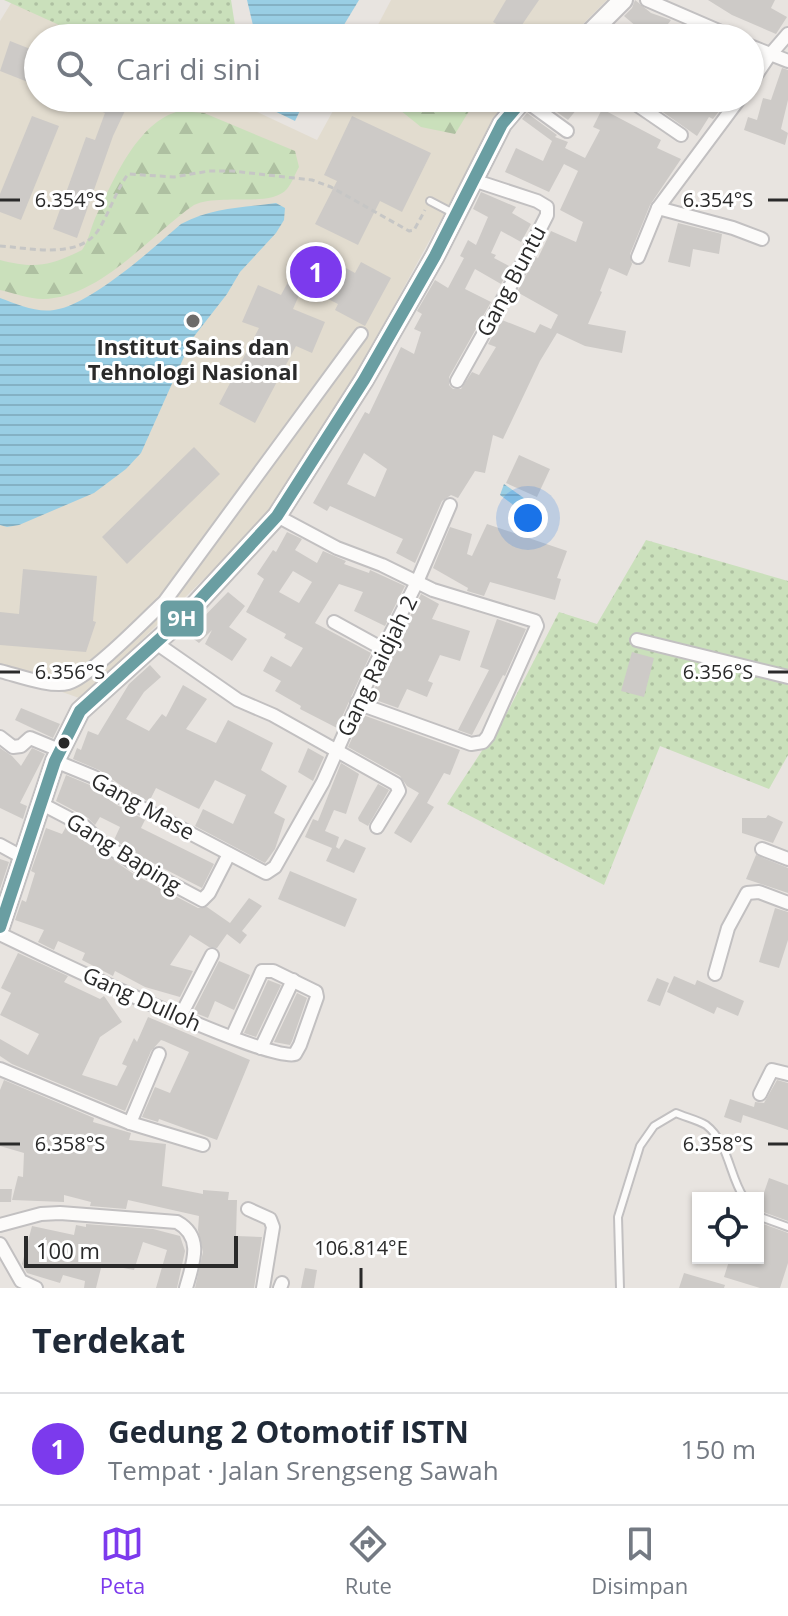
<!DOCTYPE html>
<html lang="id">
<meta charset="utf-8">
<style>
body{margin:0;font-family:"Open Sans",sans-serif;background:#f2f2f3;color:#1f2937}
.controls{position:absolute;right:24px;bottom:24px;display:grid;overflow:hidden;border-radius:0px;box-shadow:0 2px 6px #0004}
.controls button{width:72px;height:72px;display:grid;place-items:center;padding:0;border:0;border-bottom:2px solid #e0e1e3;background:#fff;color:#1f2937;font:40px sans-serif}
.scale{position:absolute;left:24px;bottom:20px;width:214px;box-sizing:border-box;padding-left:8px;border:4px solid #2a2a2a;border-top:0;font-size:22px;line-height:28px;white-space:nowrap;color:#2a2a2a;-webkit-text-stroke:6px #fff;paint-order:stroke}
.you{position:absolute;left:528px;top:518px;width:28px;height:28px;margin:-20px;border:6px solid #fff;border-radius:50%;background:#1a73e8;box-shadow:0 0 0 12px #1a73e833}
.badge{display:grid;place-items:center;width:52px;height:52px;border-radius:50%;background:#7c3aed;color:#fff;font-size:26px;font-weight:700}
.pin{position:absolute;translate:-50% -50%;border:4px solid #fff;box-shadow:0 2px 8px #0006}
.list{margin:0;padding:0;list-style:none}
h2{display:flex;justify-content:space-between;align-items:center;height:104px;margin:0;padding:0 32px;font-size:34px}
h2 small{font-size:26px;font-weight:400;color:#747a83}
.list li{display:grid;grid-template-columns:52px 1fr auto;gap:24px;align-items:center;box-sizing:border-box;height:112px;padding:0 32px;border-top:2px solid #e0e1e3}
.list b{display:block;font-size:30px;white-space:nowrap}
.list p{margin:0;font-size:26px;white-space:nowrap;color:#747a83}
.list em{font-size:26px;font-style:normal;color:#747a83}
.icon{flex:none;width:44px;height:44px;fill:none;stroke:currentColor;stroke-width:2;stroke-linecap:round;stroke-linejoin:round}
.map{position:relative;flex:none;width:788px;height:1288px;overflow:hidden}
.search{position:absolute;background:#fff;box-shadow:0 2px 6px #0004;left:24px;right:24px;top:24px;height:88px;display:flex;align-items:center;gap:20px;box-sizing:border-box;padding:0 28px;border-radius:44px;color:#747a83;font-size:30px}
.sheet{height:216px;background:#fff}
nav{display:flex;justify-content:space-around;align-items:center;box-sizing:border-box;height:112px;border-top:2px solid #e0e1e3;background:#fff;font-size:22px;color:#747a83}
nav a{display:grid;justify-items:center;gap:4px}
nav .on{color:#7c3aed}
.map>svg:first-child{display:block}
</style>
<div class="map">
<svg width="788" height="1288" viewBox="0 0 788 1288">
<defs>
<pattern id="grass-dots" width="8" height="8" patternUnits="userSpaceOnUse" patternTransform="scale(2)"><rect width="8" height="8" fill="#cae0bb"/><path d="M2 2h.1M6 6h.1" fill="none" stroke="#aec0a1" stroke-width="1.8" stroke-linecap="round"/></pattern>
<pattern id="forest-firs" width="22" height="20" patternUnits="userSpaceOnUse" patternTransform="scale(2)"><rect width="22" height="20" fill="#cae0bb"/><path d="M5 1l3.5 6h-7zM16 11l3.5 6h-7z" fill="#aec0a1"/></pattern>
<pattern id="water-rules" width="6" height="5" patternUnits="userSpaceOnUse" patternTransform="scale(2)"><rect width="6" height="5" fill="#99cee4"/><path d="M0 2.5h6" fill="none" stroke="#84b1c4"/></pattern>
</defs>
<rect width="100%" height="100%" fill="#e8e4e0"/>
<g fill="#e2dccf">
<path d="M13,0L99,38H38V98H227L317,140L340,98H518L479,150L292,492L82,699L0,670V21Z"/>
<path d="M391,0H607L569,38H371Z"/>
</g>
<g fill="url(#grass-dots)">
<path d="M4,0H231L237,38H88Z"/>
<path d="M646,540L788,581V755L769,789L660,746L604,885L447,804L508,711L559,612L597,624Z"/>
</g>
<g fill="url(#forest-firs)">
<path d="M385,98H477L455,134L421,127Z"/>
<path d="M180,111L204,113L295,151L299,167C295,174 292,183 287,189C270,208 221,193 194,205C149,236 100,298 43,299C29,299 14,293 0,290V260C35,269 50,266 82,250C88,242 90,231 94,221C112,183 137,121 180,111Z"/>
</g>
<g fill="url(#water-rules)">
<path d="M247,0H359L336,38H256Z"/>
<path d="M255,98H306L295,121L254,101Z"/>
<path d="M276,203L285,208L284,220L276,233L240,272L227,294L192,339L141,453L126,469L94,493L19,525L7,527L0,525V298C17,304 36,313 54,310C91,305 152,249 181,224C213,207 241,208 276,203Z"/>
<path d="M504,484L535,506L531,518L500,495Z"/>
</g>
<g fill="#cdcac7" fill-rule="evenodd">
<path d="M506,0H539L515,35L493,22Z"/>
<path d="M635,0L651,13L671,20L668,24L689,38H659L639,24L637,27L624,16L632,8Z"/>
<path d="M708,0H775L771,8L787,17L776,34L732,15Z"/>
<path d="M10,41L38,52V86L0,71Z"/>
<path d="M782,68L788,70V100L781,129L788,133L785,145L744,130L748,117L757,120L763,98L771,100Z"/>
<path d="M69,98H131L113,136L77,238L53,229L86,137L95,140L105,113Z"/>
<path d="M557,98H576L582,103L568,120L550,107Z"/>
<path d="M653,98H717L726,102L713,119L709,117L697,136L650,103Z"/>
<path d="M602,109L661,140L657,148L681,159L650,205L630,254L632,264L627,276L609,268L600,291L602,292L588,324L626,331L622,353L585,346L557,333L540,361L503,439L493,435L485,473L475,471L458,498L451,495L442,501L415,563L396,553L403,539L330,506L327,511L313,503L365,412L369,414L401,347L414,354L421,332L414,329L422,314L417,311L435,280L448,288L464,258L460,256L468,240L476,245L488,217L473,209L481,192L516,207L512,213L531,224L521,242L501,231L491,253L496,255L494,258L511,267L501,284L475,269L465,289L491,302L449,377V385L453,389H461L472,372L479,375L496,347L488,344L502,320L535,333L540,324L551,329L558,315L517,292L536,257L538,258L551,231L576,242L583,222L560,210L578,171L564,164L549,192L505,172L516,148L543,161L552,141L522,119L527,113L557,135L555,137L568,142L565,148L585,158L600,130L593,127ZM364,453L387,469L375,497L347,484Z"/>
<path d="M32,116L59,126L21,220L0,212V194Z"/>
<path d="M352,116L431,153L402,212L380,201L358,245L315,224L337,181L324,175Z"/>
<path d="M678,223L722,234L719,254L693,249L690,267L668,262Z"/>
<path d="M307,247L355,273L361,262L391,278L365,326L335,310L338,304L303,286L293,309L325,322L312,353L296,346L255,423L219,404L259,328L242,322L258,285L281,295Z"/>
<path d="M194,447L220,474L127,564L102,537Z"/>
<path d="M519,455L550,469L537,497L506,483Z"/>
<path d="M487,524L567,551L557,578L561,579L555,600L490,582L484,596L467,591L468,588L433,568L450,527L472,534L467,554L472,556Z"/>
<path d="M287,532L302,539L295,550L317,563L323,551L346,561L344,564L369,573L370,570L405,586L385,626L354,611L363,592L339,584L315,623L371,653L337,728L300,709L301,706L275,691L281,681L263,671L271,656L291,667L303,648L284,638L286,634L246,612L264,579L257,574L273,550L276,552ZM293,571L312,582L299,603L279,592Z"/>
<path d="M23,569L97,576L93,621L96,622L86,652L0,645V612L19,614Z"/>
<path d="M228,592L245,606L229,627L247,639L232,661L205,644L212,630L199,643L187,634Z"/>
<path d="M421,594L439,604L432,619L470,631L460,661L440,655L428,681L433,683L427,697L407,689L398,708L370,698Z"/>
<path d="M497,619L526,629L505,676L503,675L472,735L458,730L489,670L480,667Z"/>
<path d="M632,652L654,658L644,697L621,691Z"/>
<path d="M150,665L161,677L144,692L126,719L149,731L162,714L166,717L183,685L207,699L186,729L216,743L228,720L273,743L261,770L287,786L274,813L285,819L275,849L265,863L195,826L203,809L233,824L246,795L215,780L199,809L156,788L149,802L126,789L99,770L73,759L77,748L81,750L88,731L98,735L129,684Z"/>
<path d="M21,708L60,724L53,738L15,720Z"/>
<path d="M363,715L460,750L450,775L444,773L427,803L434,807L411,843L394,833L419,793L407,786L400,776L348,747Z"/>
<path d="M0,748L12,756L21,766L32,748L45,754L20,803L27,806L23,819L0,808Z"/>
<path d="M308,748L324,757L313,781L298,772Z"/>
<path d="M341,763L359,774L346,814L334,810L325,831L339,837L336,847L339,849L345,839L366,848L354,873L326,861L332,848L305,837L313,819L318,821Z"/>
<path d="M66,775L90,785L117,805L145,820L141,828L214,864L202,888L145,859L114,840L120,827L100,817L95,825L88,818L56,801Z"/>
<path d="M378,784L389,790L368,826L359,821L358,818Z"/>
<path d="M768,815L783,822L773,843L742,833V818H766Z"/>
<path d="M66,827L135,875L198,908L207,907L230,923L249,898L262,906L242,931L247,935L240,944L227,934L217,948L209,947L190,935L170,965L193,971L180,997L145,987L115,971L113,976L82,960L85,953L58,941L54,950L38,942L44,930L15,920L22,900L26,902L35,873L31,871L46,828L62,834Z"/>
<path d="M756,855L788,868V893L746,879Z"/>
<path d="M0,859L9,862L0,889Z"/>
<path d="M290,871L357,899L345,927L278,899Z"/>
<path d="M775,908L788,912V940L779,968L759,962Z"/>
<path d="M18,953L68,976L64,982L100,999L104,996L122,1022L100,1037L82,1075L117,1086L127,1066L122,1064L134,1038L137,1042L148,1017L250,1060L217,1140L159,1119L158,1122L142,1117L155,1087L170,1093L189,1052L164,1041L161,1040L151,1051L125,1111L12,1064L0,1056V1039L28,1055L39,1034L0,1015L11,993L1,988Z"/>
<path d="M219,961L250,975L234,1010L215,1001L208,1018L193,1012Z"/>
<path d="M674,976L695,985L697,980L744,1001L738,1016L717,1007L714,1014L667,992Z"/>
<path d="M657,978L669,983L660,1006L647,1001Z"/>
<path d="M268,980L281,985L256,1037L244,1033Z"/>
<path d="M297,993L307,998L292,1041L290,1045L274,1042Z"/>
<path d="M4,1080L94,1118L93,1122L131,1133L129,1140L166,1144L162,1186L203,1194V1190L229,1192L228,1200H237L236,1236L262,1237L254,1288H195L203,1252L198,1230L199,1216L128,1200L126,1209L90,1206L91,1202L64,1195V1202L12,1200L18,1176L23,1177L24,1153L0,1146V1090Z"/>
<path d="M777,1080L788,1083V1130L743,1115L741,1123L724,1117L730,1099L754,1107L755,1102L764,1103Z"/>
<path d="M769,1178L788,1185V1221L758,1210Z"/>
<path d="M0,1189H12L11,1202H0Z"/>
<path d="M758,1222L788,1233V1263L780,1288H760L724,1277L730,1258H758Z"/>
<path d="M86,1224L153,1229L180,1236L185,1251L177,1288H156L167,1250L143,1242L134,1270L102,1264L96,1288H84L85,1281L63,1275L60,1283L27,1273L22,1264L32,1226L74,1235L76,1225L86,1227Z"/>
<path d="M305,1268L317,1270L314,1288H301Z"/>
<path d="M684,1273L725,1285L724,1288H679Z"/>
</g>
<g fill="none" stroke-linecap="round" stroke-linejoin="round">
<g stroke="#c2c0c1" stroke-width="10">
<g id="lane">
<path d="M430,201L453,213"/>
<path d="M758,1216L788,1227"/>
<path d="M620,1288L618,1217L640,1146L654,1126L676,1113C685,1117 698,1120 706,1125C729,1143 729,1175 744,1198"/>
</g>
</g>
<g stroke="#c2c0c1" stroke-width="16">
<g id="street">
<path d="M647,0L735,38"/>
<path d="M750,46L788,61"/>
<path d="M750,84L769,56L788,34"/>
<path d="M627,98L681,135"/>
<path d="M523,99L567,131"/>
<path d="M658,208L733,228L762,239"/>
<path d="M638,257L658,208L740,98"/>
<path d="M457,381L517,274L547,215V207L537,201L473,180"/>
<path d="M277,516L337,548L382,565L433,590L535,621L537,626L488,736L483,742L471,744L357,703"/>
<path d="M334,622L383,649"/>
<path d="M637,640L788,677"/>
<path d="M156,643L238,700L273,715L396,784L399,791L377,827"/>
<path d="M0,671C17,675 51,688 68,683C91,676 146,619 165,601L361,334"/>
<path d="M0,737L13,747L21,746L30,738L59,750"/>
<path d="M55,761L94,777L121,797L266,873L275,867L323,782L373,669L417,582L450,505"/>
<path d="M40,803L84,826L99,841L140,867L202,900L209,893L229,854"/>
<path d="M0,845L22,857"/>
<path d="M762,849L788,859"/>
<path d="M0,934C39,953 270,1064 295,1054L300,1045L317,997L316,992L273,971H262L232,1037"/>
<path d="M715,974L728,928L747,893L759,892L788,903"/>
<path d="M180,1017L212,955"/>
<path d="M261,1048L293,980"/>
<path d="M0,1069L130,1123L203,1145"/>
<path d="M760,1094L772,1070L788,1074"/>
<path d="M130,1123L159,1054"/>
<path d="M248,1209L270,1219L273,1227L263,1288"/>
<path d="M0,1225L41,1214L60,1213L177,1222C204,1237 193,1263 186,1288"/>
<path d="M0,1244L21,1281L36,1288"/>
<path d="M280,1288L282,1283"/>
</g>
</g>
<g stroke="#c2c0c1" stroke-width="22">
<g id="secondary">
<path d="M585,38L623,0"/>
<path d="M0,927L55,761L80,711L184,617L277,516L364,380L435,256L502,124L524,98"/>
</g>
</g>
<path stroke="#c6c6c5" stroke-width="3" stroke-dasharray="6 4" stroke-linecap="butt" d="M0,246C31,248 80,260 99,229C110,211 116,191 128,174L174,177L209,171H232L312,180L331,187L409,231L414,230L425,210"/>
<use href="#lane" stroke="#fcfbfa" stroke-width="6"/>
<use href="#street" stroke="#fcfbfa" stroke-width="12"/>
<use href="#secondary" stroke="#fcfbfa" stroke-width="18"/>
<g stroke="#fff" stroke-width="18">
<path id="bus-1" d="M0,927L55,761L80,711L184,617L277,516L364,380L435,256L502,124L524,98"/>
</g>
<use href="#bus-1" stroke="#6a9ea2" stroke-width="12"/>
</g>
<path fill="none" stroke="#2a2a2a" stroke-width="3" d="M0,200H20M768,200H788M0,672H20M768,672H788M0,1144H20M768,1144H788M361,1268V1288"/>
<circle fill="#6c6b6a" stroke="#fff" stroke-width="3" cx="193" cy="321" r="8"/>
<circle fill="#2a2a2a" stroke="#fff" stroke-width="3" cx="64" cy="743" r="7"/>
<g text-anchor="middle" stroke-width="6" stroke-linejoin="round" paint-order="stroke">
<g font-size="22" fill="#2a2a2a" stroke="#fff">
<text transform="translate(511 281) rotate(-62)" y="8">Gang Buntu</text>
<text transform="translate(377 666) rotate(-64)" y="8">Gang Raidjah 2</text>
<text transform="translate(143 806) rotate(29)" y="8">Gang Mase</text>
<text transform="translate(124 853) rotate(32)" y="8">Gang Baping</text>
<text transform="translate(142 999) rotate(24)" y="8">Gang Dulloh</text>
</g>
<g font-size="22" font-weight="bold" fill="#2a2a2a" stroke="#fff">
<text x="193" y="355">Institut Sains dan<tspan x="193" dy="25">Tehnologi Nasional</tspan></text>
</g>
</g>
<g font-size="20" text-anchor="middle" fill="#2a2a2a" stroke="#fff" stroke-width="6" stroke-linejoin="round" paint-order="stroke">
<text x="70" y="207">6.354°S</text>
<text x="718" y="207">6.354°S</text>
<text x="70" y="679">6.356°S</text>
<text x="718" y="679">6.356°S</text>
<text x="70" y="1151">6.358°S</text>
<text x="718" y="1151">6.358°S</text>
<text x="361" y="1255">106.814°E</text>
</g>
<rect stroke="#fff" stroke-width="3" x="159" y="599" width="46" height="39" rx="8" fill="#6a9ea2"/>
<g font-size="22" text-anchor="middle" font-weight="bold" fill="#fff">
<text x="182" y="626">9H</text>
</g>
</svg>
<div class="controls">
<button><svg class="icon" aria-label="locate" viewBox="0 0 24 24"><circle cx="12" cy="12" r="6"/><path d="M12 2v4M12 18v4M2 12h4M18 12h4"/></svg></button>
</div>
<div class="scale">100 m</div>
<div class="you"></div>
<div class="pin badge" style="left:316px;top:272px">1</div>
<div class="search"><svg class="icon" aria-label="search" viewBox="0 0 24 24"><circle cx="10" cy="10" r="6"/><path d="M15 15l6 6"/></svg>Cari di sini</div>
</div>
<section class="sheet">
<h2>Terdekat<small></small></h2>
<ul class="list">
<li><span class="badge">1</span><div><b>Gedung 2 Otomotif ISTN</b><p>Tempat · Jalan Srengseng Sawah</p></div><em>150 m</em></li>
</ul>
</section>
<nav>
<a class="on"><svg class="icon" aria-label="map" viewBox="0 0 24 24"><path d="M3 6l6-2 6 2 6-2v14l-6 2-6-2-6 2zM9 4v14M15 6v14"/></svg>Peta</a>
<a><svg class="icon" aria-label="directions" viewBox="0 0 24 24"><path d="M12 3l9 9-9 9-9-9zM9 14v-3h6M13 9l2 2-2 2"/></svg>Rute</a>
<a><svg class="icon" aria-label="saved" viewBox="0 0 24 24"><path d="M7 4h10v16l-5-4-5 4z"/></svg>Disimpan</a>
</nav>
